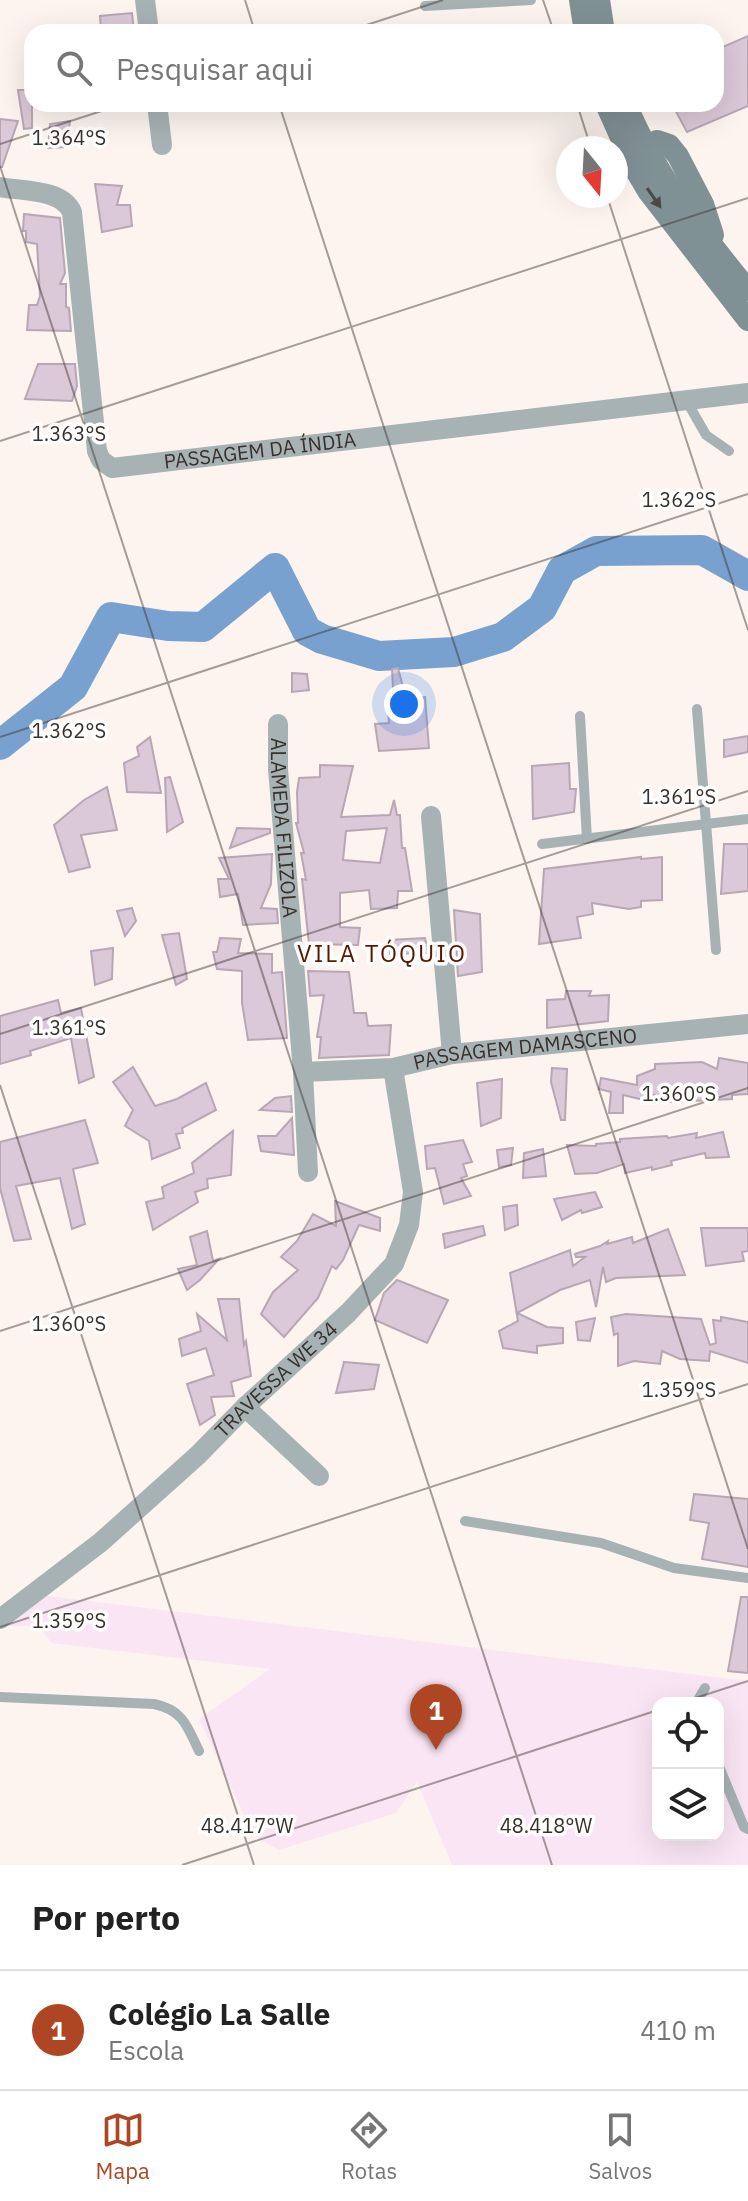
<!DOCTYPE html>
<html lang="pt">
<meta charset="utf-8">
<style>
body{margin:0;font-family:"IBM Plex Sans",sans-serif;background:#f6f6f6;color:#222}
.controls{position:absolute;right:24px;bottom:24px;display:grid;overflow:hidden;border-radius:16px;box-shadow:0 8px 32px #0002}
.controls button{width:72px;height:72px;display:grid;place-items:center;padding:0;border:0;border-bottom:2px solid #e0e0e0;background:#fff;color:#222;font:40px sans-serif}
.compass{position:absolute;left:556px;top:136px;width:72px;height:72px;border-radius:50%;background:#fff;box-shadow:0 8px 32px #0002;rotate:162deg}
.you{position:absolute;left:404px;top:704px;width:28px;height:28px;margin:-20px;border:6px solid #fff;border-radius:50%;background:#1a73e8;box-shadow:0 0 0 12px #1a73e833}
.badge{display:grid;place-items:center;width:52px;height:52px;border-radius:50%;background:#ae4624;color:#fff;font-size:26px;font-weight:700}
.pin{position:absolute;translate:-50% -66px;filter:drop-shadow(0 2px 4px #0008)}
.pin::after{content:'';position:absolute;top:42px;width:28px;height:24px;background:inherit;clip-path:polygon(0 0,100% 0,50% 100%)}
.list{margin:0;padding:0;list-style:none}
h2{display:flex;justify-content:space-between;align-items:center;height:104px;margin:0;padding:0 32px;font-size:34px}
h2 small{font-size:26px;font-weight:400;color:#767676}
.list li{display:grid;grid-template-columns:52px 1fr auto;gap:24px;align-items:center;box-sizing:border-box;height:120px;padding:0 32px;border-top:2px solid #e0e0e0}
.list b{display:block;font-size:30px;white-space:nowrap}
.list p{margin:0;font-size:26px;white-space:nowrap;color:#767676}
.list em{font-size:26px;font-style:normal;color:#767676}
.icon{flex:none;width:44px;height:44px;fill:none;stroke:currentColor;stroke-width:2;stroke-linecap:round;stroke-linejoin:round}
.map{position:relative;flex:none;width:748px;height:1865px;overflow:hidden}
.search{position:absolute;background:#fff;box-shadow:0 8px 32px #0002;left:24px;right:24px;top:24px;height:88px;display:flex;align-items:center;gap:20px;box-sizing:border-box;padding:0 28px;border-radius:24px;color:#767676;font-size:30px}
.sheet{height:224px;background:#fff}
nav{display:flex;justify-content:space-around;align-items:center;box-sizing:border-box;height:112px;border-top:2px solid #e0e0e0;background:#fff;font-size:22px;color:#767676}
nav a{display:grid;justify-items:center;gap:4px}
nav .on{color:#ae4624}
.map>svg:first-child{display:block}
</style>
<div class="map">
<svg width="748" height="1865" viewBox="0 0 748 1865">
<rect width="100%" height="100%" fill="#fdf4ef"/>
<path fill="#fae5f4" fill-rule="evenodd" d="M47,1596L748,1681V1865H452L417,1782L396,1813L279,1850L254,1836L199,1719L270,1669L52,1643L38,1626H7ZM658,1703H718V1835H658Z"/>
<g fill="none" stroke-linecap="round" stroke-linejoin="round">
<path stroke="#78a1cf" stroke-width="30" d="M0,745L73,687L111,617L168,626L203,627L275,568L307,631L322,639L379,656L454,652L503,637L542,608L562,570L596,551L702,550L748,576"/>
</g>
<g fill="#dbc8d8" stroke="#b9a6b5" stroke-width="2" fill-rule="evenodd">
<path d="M132,13L134,32H101L100,16Z"/>
<path d="M748,36V106L687,132L672,104H716V50Z"/>
<path d="M18,90H32V128L24,129Z"/>
<path d="M0,119L18,121L2,167H0Z"/>
<path d="M70,121L66,147L48,148L50,124Z"/>
<path d="M95,184L122,186L117,205H130L132,226L102,232Z"/>
<path d="M24,214L60,218L65,273L60,284H66V307L69,308L71,331L27,330L29,305H37L40,296L37,244L26,242V231H23Z"/>
<path d="M38,364H75L77,386L72,401L25,399Z"/>
<path d="M398,668L406,699L425,697L429,748L379,751L375,724L389,723L388,710L394,708L392,669Z"/>
<path d="M292,673L307,674L309,690L292,692Z"/>
<path d="M748,736V752L724,757V740Z"/>
<path d="M150,737L161,793L127,792L124,763L139,756L137,747Z"/>
<path d="M569,763L570,789H576L574,812L533,819L532,766Z"/>
<path d="M320,765L353,766L341,817L390,815L394,800L397,815H400L402,848H405L412,891H398L397,908L371,909L369,890L340,893V927L360,928L358,945L309,944L302,879L306,880L301,853H304L296,823H298L297,792L299,778L320,777ZM387,828L380,863L343,860L346,831Z"/>
<path d="M170,777L183,822L167,832L165,778Z"/>
<path d="M107,787L117,830L81,835L90,867L69,872L54,825L84,800Z"/>
<path d="M237,828L270,829V833L230,848Z"/>
<path d="M724,844H748V891L721,894Z"/>
<path d="M272,854L271,884L261,908L277,909L278,923L243,925L238,894L220,897L218,879H229L219,858Z"/>
<path d="M641,857V859L662,857V900L641,901V907L629,909L592,903L593,914L577,917L581,938L539,944L544,869Z"/>
<path d="M132,908L136,921L125,936L117,911Z"/>
<path d="M454,910L480,914L482,972L458,976Z"/>
<path d="M179,933L187,979L176,985L162,935Z"/>
<path d="M220,938L241,939L238,953L272,954V973L282,972L287,1038L248,1040L242,1003V971L217,969L213,952H217Z"/>
<path d="M425,938L428,953L390,954L389,940Z"/>
<path d="M113,948L112,979L95,985L91,951Z"/>
<path d="M308,971L349,972L354,1013H366L368,1026L391,1025L389,1055L319,1058L321,1037H317L324,995L310,996Z"/>
<path d="M566,991H591L589,996L609,995L608,1021L547,1028V1000L565,999Z"/>
<path d="M58,1000L61,1013L81,1008L94,1077L79,1083L71,1038L30,1051L31,1055L0,1064V1016Z"/>
<path d="M719,1058L748,1063V1094L732,1095V1099L670,1102L652,1094V1102L623,1095V1113H609L611,1092L599,1089L601,1078L637,1085V1076L655,1069V1064L702,1062L717,1069Z"/>
<path d="M133,1067L155,1106L177,1099L206,1083L216,1110L182,1128L183,1133L176,1134L180,1148L152,1159L149,1141L125,1126L133,1110L113,1082Z"/>
<path d="M552,1068L567,1069L565,1120H561L551,1082Z"/>
<path d="M502,1079L501,1118L481,1126L477,1083Z"/>
<path d="M291,1096L292,1112L260,1110L275,1098Z"/>
<path d="M292,1118L294,1155L261,1151L258,1136H276Z"/>
<path d="M85,1120L98,1163L73,1169L85,1224L72,1229L60,1178L16,1186L31,1239L14,1241L0,1188V1142Z"/>
<path d="M233,1131L231,1175L207,1179L208,1188L195,1192L198,1202L153,1230L146,1202L164,1198L162,1187L194,1173L192,1163Z"/>
<path d="M723,1132L729,1157L706,1158L705,1153L671,1161L672,1165L652,1170V1167L625,1173L624,1164L597,1173L575,1174L567,1145L596,1146V1144L620,1142V1139L667,1136L668,1138L697,1133L696,1138Z"/>
<path d="M463,1140L472,1162L463,1164L467,1176L461,1178L471,1196L444,1204L435,1168L427,1169L425,1146Z"/>
<path d="M513,1148L511,1165L499,1167L497,1150Z"/>
<path d="M543,1149L546,1176L523,1178L524,1153Z"/>
<path d="M595,1192L602,1207L582,1213L581,1210L562,1220L554,1199Z"/>
<path d="M335,1201L380,1218V1231L359,1225L343,1260L336,1269L332,1266L318,1298L284,1337L261,1314L273,1292L298,1270L281,1257L297,1241L313,1214L336,1226Z"/>
<path d="M517,1205L518,1225L505,1230L503,1207Z"/>
<path d="M483,1226L485,1235L445,1248L443,1234Z"/>
<path d="M701,1228H748V1251L742,1252L744,1261L706,1266Z"/>
<path d="M668,1229L685,1275L616,1278L606,1282L603,1267L596,1307L590,1280L560,1290L517,1313L547,1327L563,1328V1343L537,1346V1353L503,1348L499,1331L518,1321L510,1273L570,1250L573,1266L585,1257H576L575,1254L600,1246L608,1241L607,1244L632,1237L633,1243Z"/>
<path d="M207,1231L213,1261L219,1259L200,1280L187,1290L178,1269L197,1265L190,1237Z"/>
<path d="M397,1280L448,1300L427,1343L375,1320L384,1293Z"/>
<path d="M218,1299H239L244,1345L246,1341L251,1376L231,1382L234,1396L211,1397L215,1415L200,1425L187,1384L214,1375L206,1348L182,1356L179,1339L201,1331L197,1314L227,1340Z"/>
<path d="M626,1314L701,1319L710,1345L716,1343L713,1320L721,1321V1317L748,1322V1363L710,1351L709,1361L680,1359L662,1351L660,1364L634,1361L618,1366V1333L614,1335L611,1317Z"/>
<path d="M595,1318L590,1341L578,1340L576,1322Z"/>
<path d="M344,1362L379,1365L374,1389L336,1393Z"/>
<path d="M694,1494L748,1499V1567L702,1559L709,1523L690,1520Z"/>
<path d="M741,1597H748V1673L728,1671Z"/>
</g>
<g fill="none" stroke-linecap="round" stroke-linejoin="round">
<g stroke="#a7b2b5" stroke-width="10">
<path d="M425,6L531,0"/>
<path d="M686,400L706,435L729,451"/>
<path d="M697,709L716,950"/>
<path d="M580,716L587,839"/>
<path d="M542,844L748,819"/>
<path d="M465,1521L601,1543L674,1568L748,1578"/>
<path d="M0,1697L154,1704C183,1710 187,1726 199,1751"/>
<path d="M696,1703L705,1688"/>
<path d="M718,1764L744,1827L748,1829"/>
</g>
<g stroke="#a7b2b5" stroke-width="20">
<path d="M145,0L149,32"/>
<path d="M157,104L162,145"/>
<path id="s1" d="M0,187C22,191 62,189 72,212L97,451L101,460L112,468L748,393"/>
<path id="s2" d="M278,724V769L303,1072L308,1172"/>
<path d="M431,816L452,1054"/>
<path id="s3" d="M303,1072L393,1068L452,1054L748,1024"/>
<path d="M245,1407L319,1476"/>
<path id="s4" d="M0,1619L101,1542L198,1455L245,1407L348,1313L394,1264L409,1225L413,1192L393,1068"/>
</g>
<g stroke="#809196" stroke-width="22">
<path d="M580,0L585,32"/>
<path d="M599,0L604,32"/>
<path d="M606,104L635,169L648,191L748,320"/>
<path d="M626,104C654,173 701,233 748,290"/>
<path d="M635,151L657,141L669,145L678,156L703,204L713,235"/>
</g>
</g>
<defs><path id="oneway-solid" d="M-6-.8H1V-3.2L6.5 0L1 3.2V.8H-6Z" transform="scale(2)"/></defs>
<use fill="#4b4846" href="#oneway-solid" transform="translate(654 198) rotate(55)"/>
<path fill="none" stroke="#39302b" stroke-width="2" stroke-opacity="0.45" d="M245,0L255,32M543,0L554,32M345,32L443,0M279,104L748,1549M577,104L591,148M0,144L123,104M0,166L552,1865M607,196L748,630M0,441L748,198M0,737L748,494M0,1034L748,791M0,1085L254,1865M0,1331L748,1088M0,1627L748,1384M680,1703L748,1681M182,1865L658,1710"/>
<g text-anchor="middle" stroke-width="7" stroke-linejoin="round" paint-order="stroke">
<g font-size="20" fill="#39302b" stroke="#fff">
<text dy="7" stroke="none"><textPath href="#s1" startOffset="492">PASSAGEM DA ÍNDIA</textPath></text>
<text dy="7" stroke="none"><textPath href="#s2" startOffset="104">ALAMEDA FILIZOLA</textPath></text>
<text dy="7" stroke="none"><textPath href="#s3" startOffset="224">PASSAGEM DAMASCENO</textPath></text>
<text dy="7" stroke="none"><textPath href="#s4" startOffset="366">TRAVESSA WE 34</textPath></text>
</g>
<g font-size="24" letter-spacing="2" fill="#581701" stroke="#fff">
<text x="382" y="962">VILA TÓQUIO</text>
</g>
</g>
<g font-size="20" text-anchor="middle" fill="#39302b" stroke="#fff" stroke-width="7" stroke-linejoin="round" paint-order="stroke">
<text x="69" y="145">1.364°S</text>
<text x="69" y="441">1.363°S</text>
<text x="679" y="507">1.362°S</text>
<text x="69" y="738">1.362°S</text>
<text x="679" y="804">1.361°S</text>
<text x="69" y="1035">1.361°S</text>
<text x="679" y="1101">1.360°S</text>
<text x="69" y="1331">1.360°S</text>
<text x="679" y="1397">1.359°S</text>
<text x="69" y="1628">1.359°S</text>
<text x="247" y="1833">48.417°W</text>
<text x="546" y="1833">48.418°W</text>
</g>
</svg>
<div class="controls">
<button><svg class="icon" aria-label="locate" viewBox="0 0 24 24"><circle cx="12" cy="12" r="6"/><path d="M12 2v4M12 18v4M2 12h4M18 12h4"/></svg></button>
<button><svg class="icon" aria-label="layers" viewBox="0 0 24 24"><path d="M12 4l9 5-9 5-9-5zM3 14l9 5 9-5"/></svg></button>
</div>
<svg class="compass" viewBox="-18 -18 36 36"><path d="M0-13l5 13h-10z" fill="#e53935"/><path d="M0 13l5-13h-10z" fill="#767676"/></svg>
<div class="you"></div>
<div class="pin badge" style="left:436px;top:1750px">1</div>
<div class="search"><svg class="icon" aria-label="search" viewBox="0 0 24 24"><circle cx="10" cy="10" r="6"/><path d="M15 15l6 6"/></svg>Pesquisar aqui</div>
</div>
<section class="sheet">
<h2>Por perto<small></small></h2>
<ul class="list">
<li><span class="badge">1</span><div><b>Colégio La Salle</b><p>Escola</p></div><em>410 m</em></li>
</ul>
</section>
<nav>
<a class="on"><svg class="icon" aria-label="map" viewBox="0 0 24 24"><path d="M3 6l6-2 6 2 6-2v14l-6 2-6-2-6 2zM9 4v14M15 6v14"/></svg>Mapa</a>
<a><svg class="icon" aria-label="directions" viewBox="0 0 24 24"><path d="M12 3l9 9-9 9-9-9zM9 14v-3h6M13 9l2 2-2 2"/></svg>Rotas</a>
<a><svg class="icon" aria-label="saved" viewBox="0 0 24 24"><path d="M7 4h10v16l-5-4-5 4z"/></svg>Salvos</a>
</nav>
